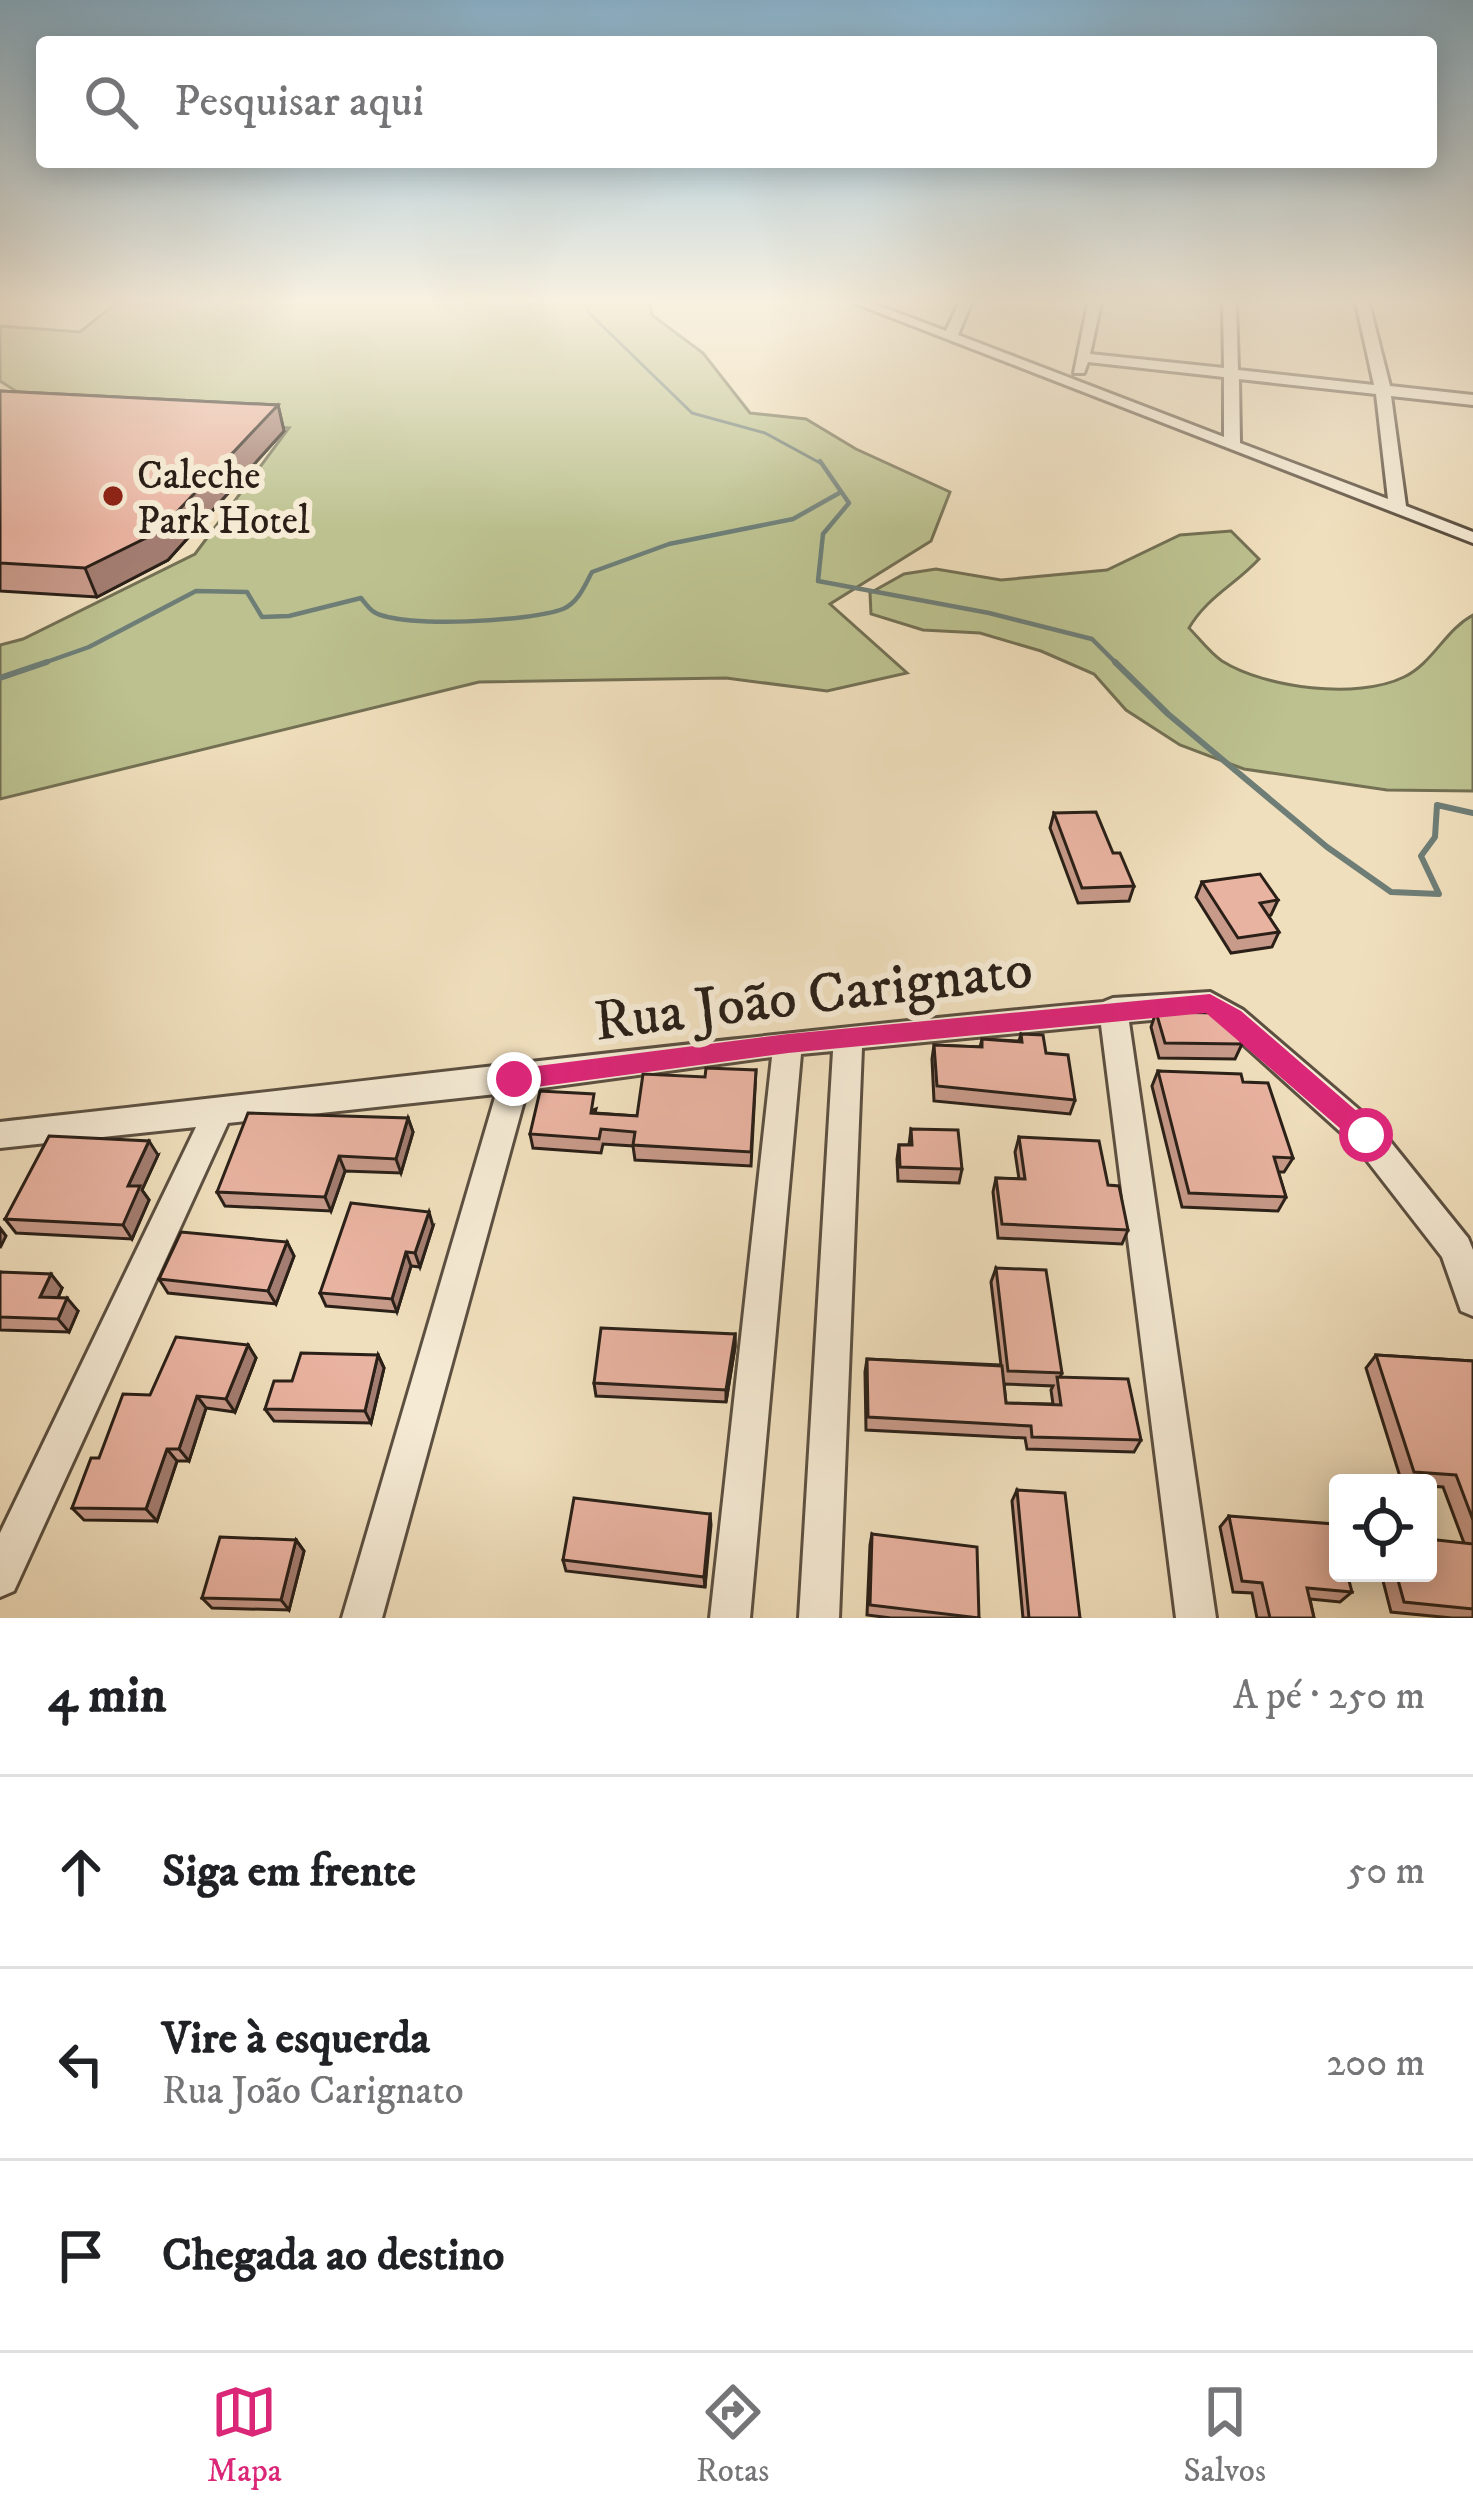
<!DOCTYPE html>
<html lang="pt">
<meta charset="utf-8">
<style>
body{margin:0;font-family:"IM FELL DW Pica",serif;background:#f2f2f2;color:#202124}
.controls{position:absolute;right:36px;bottom:36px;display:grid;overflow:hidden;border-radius:12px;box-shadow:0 6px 30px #0003}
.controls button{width:108px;height:108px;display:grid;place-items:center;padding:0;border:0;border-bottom:3px solid #e0e0e0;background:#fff;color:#202124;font:60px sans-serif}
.stop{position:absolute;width:36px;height:36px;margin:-27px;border:9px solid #db2777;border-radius:50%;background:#fff}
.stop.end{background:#db2777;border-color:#fff;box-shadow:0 3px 12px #0008}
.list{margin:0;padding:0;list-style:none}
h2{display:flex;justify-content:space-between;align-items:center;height:156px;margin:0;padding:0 48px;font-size:51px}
h2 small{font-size:39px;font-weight:400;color:#757577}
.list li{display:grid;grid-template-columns:78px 1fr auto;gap:36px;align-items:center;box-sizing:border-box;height:192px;padding:0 48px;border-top:3px solid #e0e0e0}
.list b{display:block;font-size:45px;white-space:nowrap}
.list p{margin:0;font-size:39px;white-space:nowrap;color:#757577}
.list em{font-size:39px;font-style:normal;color:#757577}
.icon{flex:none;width:66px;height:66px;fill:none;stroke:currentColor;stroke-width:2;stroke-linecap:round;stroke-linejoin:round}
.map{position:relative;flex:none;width:1473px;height:1618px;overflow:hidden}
.search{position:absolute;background:#fff;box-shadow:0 6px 30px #0003;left:36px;right:36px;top:36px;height:132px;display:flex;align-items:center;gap:30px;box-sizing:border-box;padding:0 42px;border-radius:12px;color:#757577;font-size:45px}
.sheet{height:732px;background:#fff}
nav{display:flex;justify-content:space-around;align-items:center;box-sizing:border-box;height:168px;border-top:3px solid #e0e0e0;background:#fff;font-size:33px;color:#757577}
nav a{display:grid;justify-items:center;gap:6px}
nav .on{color:#db2777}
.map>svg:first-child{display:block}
</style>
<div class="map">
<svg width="1473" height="1618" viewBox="0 0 1473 1618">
<rect width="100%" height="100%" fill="#f0dfbd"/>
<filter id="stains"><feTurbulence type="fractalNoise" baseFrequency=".00167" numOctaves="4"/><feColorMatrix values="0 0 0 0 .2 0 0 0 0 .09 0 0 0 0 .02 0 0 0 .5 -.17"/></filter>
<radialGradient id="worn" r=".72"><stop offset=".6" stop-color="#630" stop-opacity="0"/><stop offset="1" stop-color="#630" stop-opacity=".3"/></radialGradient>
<g fill="#bcc18f" stroke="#737054" stroke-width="3">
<path d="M116,303H649L652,315L703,353L750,413L806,419L856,449L950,492L931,541L830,604L907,673L827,691L726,678L479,682L0,799V645L23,639L195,554L289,428L26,417L33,402L0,381V326L80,332Z"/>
<path d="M1231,531L1259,559C1235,585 1207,597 1189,628C1199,638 1210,653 1222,661C1265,688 1357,700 1404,677C1433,663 1445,630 1473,615V791L1387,790L1244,769L1180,745L1126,710L1094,674L1041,651L980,633L923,630L871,614L870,593L904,574L936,569L1001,580L1107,570L1180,535Z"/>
</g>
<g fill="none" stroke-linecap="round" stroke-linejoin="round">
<path stroke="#6e7e77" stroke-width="3" d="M585,303L590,314L692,413L765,433L822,464"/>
<g stroke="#6e7e77" stroke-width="4.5">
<path d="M820,461L849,503L823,534L818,581L989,613L1092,639L1118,665"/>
<path d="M38,665L89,647L196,591L247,592L262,617L289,616L361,598C365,603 369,609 374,612C402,629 532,621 563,609C578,603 585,585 592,572L669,544L793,519L841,492"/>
</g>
<g stroke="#6e7e77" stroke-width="6">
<path d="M1115,662L1168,714L1327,847L1391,892L1439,894L1421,856L1435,837L1437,805L1473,813"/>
<path d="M0,678L47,662"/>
</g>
<g stroke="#5c5041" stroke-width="6">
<g id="minor">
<path d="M854,303H872L946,331L959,303H971L958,335L1224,437V377L1088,362L1084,373H1074L1088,303H1101L1090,354L1224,368L1223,303H1236L1238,370L1374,385L1356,303H1369L1390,386L1473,395V405L1391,396L1406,506L1473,532V543ZM1239,379L1376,394L1388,499L1240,443Z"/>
<path d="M1210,992L1243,1010L1377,1125L1468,1238L1473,1250V1316L1461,1311L1442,1257L1355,1145L1223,1026L1206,1015L1129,1022L1216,1618H1176L1101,1025L862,1048L839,1618H799L833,1051L801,1054L750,1618H710L772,1057L527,1090L382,1618H342L496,1094L228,1123L14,1591L0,1597V1533L196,1127L0,1148V1122C367,1082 734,1036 1103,1002L1113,998Z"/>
</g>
</g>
<use href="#minor" fill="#f5ead4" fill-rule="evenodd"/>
</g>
<g fill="#c89a8a" stroke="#2a2018" stroke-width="3" fill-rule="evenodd">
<path d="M0,391L278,405L284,431L168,560L97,597L0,591Z"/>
<path d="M1054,813L1113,853L1134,886L1129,901L1078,903L1050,828Z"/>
<path d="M1202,882L1278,900L1271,915L1268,916L1279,932L1272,947L1231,953L1196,897Z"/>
<path d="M1156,1012L1242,1044L1235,1059L1159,1058L1151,1027Z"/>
<path d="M1021,1034L1046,1053L1075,1100L1070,1114L934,1101L932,1059L934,1045L980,1047L982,1039L1019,1041Z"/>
<path d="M756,1070L751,1166L635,1160L633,1146L603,1144L601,1153L533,1148L530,1134L596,1109L595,1113L637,1116L705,1077Z"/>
<path d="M1158,1071L1243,1082L1293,1158L1284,1172H1278L1286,1197L1278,1211L1182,1207L1152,1086Z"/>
<path d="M408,1118L413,1132L401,1173L345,1171L331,1211L225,1206L217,1192Z"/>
<path d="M911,1129L962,1169L959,1183L898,1181L897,1159L899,1145H909Z"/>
<path d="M1019,1137L1108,1185L1128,1230L1122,1244L998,1238L993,1192L996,1178L1019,1179L1015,1152Z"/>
<path d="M158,1155L142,1190L149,1200L132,1239L16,1233L5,1219Z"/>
<path d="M433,1226L420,1267L411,1266L397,1312L326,1306L320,1293Z"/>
<path d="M287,1242L294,1256L276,1304L168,1293L159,1279Z"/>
<path d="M996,1268L1062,1373L1060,1377L1141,1440L1134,1452L1027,1449L1025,1438L866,1430L865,1372L867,1359L1001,1365L991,1282ZM1004,1384L1053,1386L1051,1390L1053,1404L1006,1403Z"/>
<path d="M0,1272L62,1288L58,1298L78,1311L69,1332L0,1330Z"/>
<path d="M735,1334V1347L726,1402L596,1396L594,1383Z"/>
<path d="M248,1345L256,1358L235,1412L206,1408L189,1461H177L157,1521L84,1520L72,1508L99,1458Z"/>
<path d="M378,1355L384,1368L371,1423L274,1421L265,1409L292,1381Z"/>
<path d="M1376,1355L1473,1361V1618H1452L1391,1612L1381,1573H1428L1464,1543L1443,1487L1428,1486V1483H1402L1366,1368Z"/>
<path d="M1017,1490L1080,1618H1023L1012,1501Z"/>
<path d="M710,1514L705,1587L566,1571L563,1560Z"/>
<path d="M1229,1516L1352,1592L1340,1602L1310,1599L1314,1618H1257L1252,1593L1233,1592L1220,1527Z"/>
<path d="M872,1534L979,1618H891L867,1615L870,1545Z"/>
<path d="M296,1540L304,1551L289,1610L212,1608L202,1598Z"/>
</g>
<g fill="#a37d71" stroke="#2a2018" stroke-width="3">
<path d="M278,405L284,431L168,560L97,597L85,568Z"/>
<path d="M408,1118L413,1132L401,1173L396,1159Z"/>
<path d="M149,1141L158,1155L142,1190L149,1200L132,1239L123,1225L128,1186Z"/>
<path d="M339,1156L345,1171L331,1211L325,1197Z"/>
<path d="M429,1212L433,1226L420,1267L415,1253Z"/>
<path d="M0,1228L6,1236L0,1248Z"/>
<path d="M287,1242L294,1256L276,1304L268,1291Z"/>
<path d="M406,1252L411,1266L397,1312L392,1299Z"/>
<path d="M51,1274L62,1288L52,1311L40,1297Z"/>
<path d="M67,1298L78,1311L69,1332L58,1319Z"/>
<path d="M735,1334V1347L726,1402V1390Z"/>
<path d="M248,1345L256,1358L235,1412L226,1399Z"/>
<path d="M378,1355L384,1368L371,1423L365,1411Z"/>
<path d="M197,1396L206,1408L189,1461L179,1449Z"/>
<path d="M167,1449L177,1461L157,1521L146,1509Z"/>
<path d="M710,1514L711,1525L705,1587L704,1577Z"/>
<path d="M296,1540L304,1551L289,1610L281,1600Z"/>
</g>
<g fill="#e9b3a1" stroke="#2a2018" stroke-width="3">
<path d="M0,391L278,405L158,532L85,568L0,563Z"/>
<path d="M1096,812L1113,853H1120L1134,886L1082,888L1054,813Z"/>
<path d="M1260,874L1278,900L1260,903L1279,932L1238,938L1202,882Z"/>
<path d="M1156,1012L1224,1013L1234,1021L1242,1044L1165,1043Z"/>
<path d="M1021,1034L1043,1035L1046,1053L1068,1055L1075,1100L937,1086L934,1045L982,1047V1039L1022,1042Z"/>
<path d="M706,1068L756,1070L751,1152L633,1145L635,1132L601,1129L599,1139L530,1134L540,1091L594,1094L591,1113L637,1116L643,1074L705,1077Z"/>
<path d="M1158,1071L1241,1074L1243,1082L1268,1083L1293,1158L1274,1157L1286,1197L1189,1193Z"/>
<path d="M248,1113L408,1118L396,1159L339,1156L325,1197L217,1192Z"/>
<path d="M911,1129L958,1130L962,1169L900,1167L899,1145H912Z"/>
<path d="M49,1136L149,1141L128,1186H140L123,1225L5,1219Z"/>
<path d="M1019,1137L1099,1141L1108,1185L1119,1186L1128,1230L1002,1224L996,1178L1025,1179Z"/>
<path d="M351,1203L429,1212L415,1253L406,1252L392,1299L320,1293Z"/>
<path d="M181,1232L287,1242L268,1291L159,1279Z"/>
<path d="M996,1268L1046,1270L1062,1373L1008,1371Z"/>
<path d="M0,1272L51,1274L40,1297L67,1298L58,1319L0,1317Z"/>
<path d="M601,1328L735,1334L726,1390L594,1383Z"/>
<path d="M176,1337L248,1345L226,1399L197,1396L179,1449H167L146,1509L72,1508L91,1458H99L123,1394L150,1395Z"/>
<path d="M301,1353L378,1355L365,1411L265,1409L274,1381H292Z"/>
<path d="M1376,1355L1473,1361V1520L1456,1475L1414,1472Z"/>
<path d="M867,1359L1002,1366L1006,1403L1061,1405L1057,1377L1128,1379L1141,1440L1032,1437L1031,1426L868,1417Z"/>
<path d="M1017,1490L1065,1493L1080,1618H1029Z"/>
<path d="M574,1498L710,1514L704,1577L563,1560Z"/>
<path d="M1229,1516L1334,1524L1338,1538V1573H1347L1352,1592L1307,1588L1314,1618H1270L1262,1583L1242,1581Z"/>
<path d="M872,1534L977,1547L979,1618L870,1605Z"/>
<path d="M220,1537L296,1540L281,1600L202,1598Z"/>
<path d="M1428,1539L1473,1544V1609L1404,1602L1396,1573H1428Z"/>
</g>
<linearGradient id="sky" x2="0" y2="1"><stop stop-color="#89b7d4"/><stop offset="0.57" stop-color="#f8f1e1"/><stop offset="1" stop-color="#f8f1e1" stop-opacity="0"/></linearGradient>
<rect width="1473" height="529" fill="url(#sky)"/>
<path fill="#db2777" d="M1210,994L1241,1011L1375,1127L1378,1135L1375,1143H1357L1206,1013L788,1053L514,1090L502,1079L514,1069L788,1034Z"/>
<circle fill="#8f2418" stroke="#f5ead4" stroke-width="4.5" cx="113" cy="496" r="12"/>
<g text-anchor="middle" stroke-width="12" stroke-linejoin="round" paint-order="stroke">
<g font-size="39" fill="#2a2018" stroke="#f5ead4" text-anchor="start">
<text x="137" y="488">Caleche<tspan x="137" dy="45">Park Hotel</tspan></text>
</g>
<g font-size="57" fill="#2a2018" stroke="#f5ead4">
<text transform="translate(813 993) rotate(-7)" y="20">Rua João Carignato</text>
</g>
</g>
<rect width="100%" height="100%" filter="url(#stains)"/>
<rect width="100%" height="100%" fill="url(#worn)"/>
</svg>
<div class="controls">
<button><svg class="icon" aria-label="locate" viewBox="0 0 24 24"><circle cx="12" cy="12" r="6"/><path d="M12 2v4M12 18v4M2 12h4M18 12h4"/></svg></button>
</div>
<div class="stop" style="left:1366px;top:1135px"></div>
<div class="stop end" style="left:514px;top:1079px"></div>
<div class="search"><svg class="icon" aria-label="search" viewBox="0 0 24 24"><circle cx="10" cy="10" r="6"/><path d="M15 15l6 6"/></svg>Pesquisar aqui</div>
</div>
<section class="sheet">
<h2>4 min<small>A pé · 250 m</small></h2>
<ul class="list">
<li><svg class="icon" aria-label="ahead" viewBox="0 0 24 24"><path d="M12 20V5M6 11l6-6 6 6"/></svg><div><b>Siga em frente</b></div><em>50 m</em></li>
<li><svg class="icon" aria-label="left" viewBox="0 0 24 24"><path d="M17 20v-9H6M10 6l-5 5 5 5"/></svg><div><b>Vire à esquerda</b><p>Rua João Carignato</p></div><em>200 m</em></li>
<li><svg class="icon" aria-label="arrive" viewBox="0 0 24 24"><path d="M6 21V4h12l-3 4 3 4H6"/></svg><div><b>Chegada ao destino</b></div></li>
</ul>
</section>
<nav>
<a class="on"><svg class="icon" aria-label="map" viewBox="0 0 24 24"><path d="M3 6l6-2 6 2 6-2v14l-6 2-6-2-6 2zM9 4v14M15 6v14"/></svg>Mapa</a>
<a><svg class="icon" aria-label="directions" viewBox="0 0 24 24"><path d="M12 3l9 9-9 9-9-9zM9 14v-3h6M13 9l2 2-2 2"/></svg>Rotas</a>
<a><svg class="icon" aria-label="saved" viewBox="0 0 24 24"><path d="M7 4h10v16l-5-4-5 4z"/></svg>Salvos</a>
</nav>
